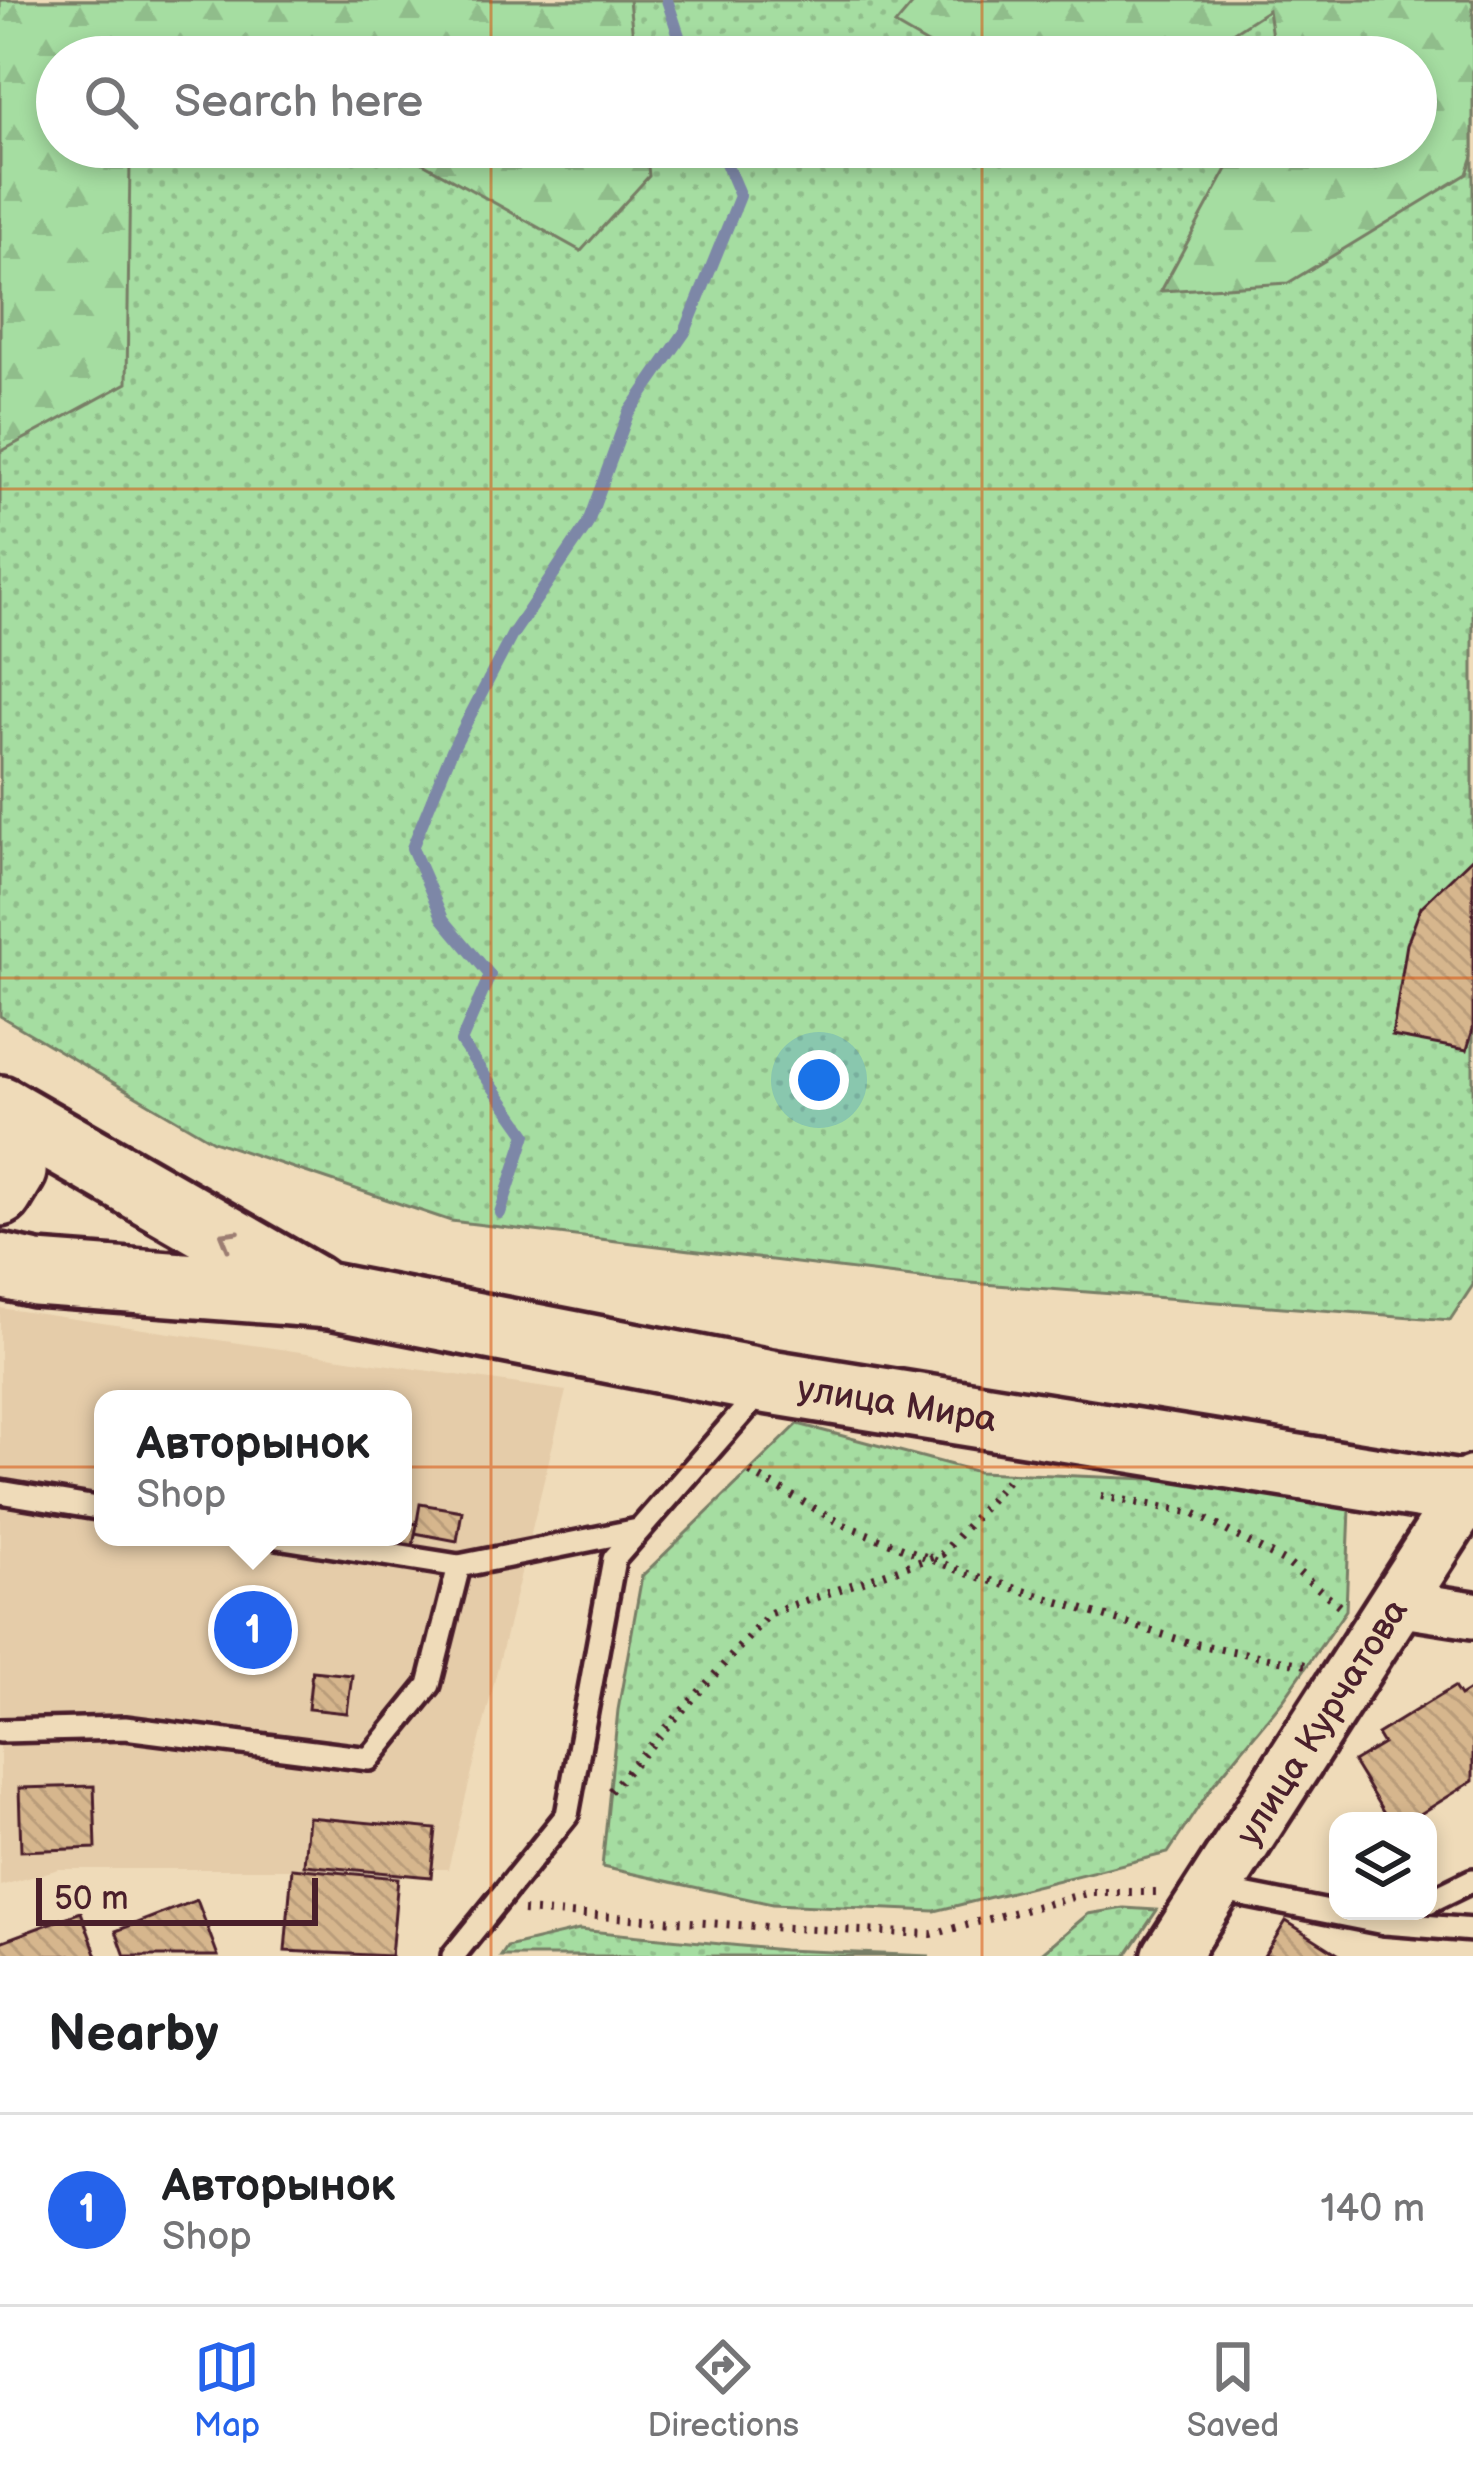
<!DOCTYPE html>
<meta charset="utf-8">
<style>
body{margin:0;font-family:"Balsamiq Sans",sans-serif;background:#f2f2f2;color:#202124}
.controls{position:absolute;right:36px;bottom:36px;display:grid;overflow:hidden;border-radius:24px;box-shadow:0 6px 18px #0003}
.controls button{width:108px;height:108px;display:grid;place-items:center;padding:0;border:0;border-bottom:3px solid #e0e0e0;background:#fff;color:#202124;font:60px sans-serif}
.scale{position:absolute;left:36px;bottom:30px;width:282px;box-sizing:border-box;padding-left:12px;border:6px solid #4a1f2b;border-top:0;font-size:33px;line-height:42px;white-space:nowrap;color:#4a1f2b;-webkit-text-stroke:9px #efdbb9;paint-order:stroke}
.you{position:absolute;left:819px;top:1080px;width:42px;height:42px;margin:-30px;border:9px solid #fff;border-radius:50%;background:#1a73e8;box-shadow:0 0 0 18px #1a73e833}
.badge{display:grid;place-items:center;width:78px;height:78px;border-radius:50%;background:#2563eb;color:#fff;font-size:39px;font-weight:700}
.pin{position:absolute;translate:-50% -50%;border:6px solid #fff;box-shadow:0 3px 12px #0006}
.popup{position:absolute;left:94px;top:1390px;width:318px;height:156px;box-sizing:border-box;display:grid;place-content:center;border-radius:24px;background:#fff;filter:drop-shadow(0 3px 9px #0005);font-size:39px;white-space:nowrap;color:#757577}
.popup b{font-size:45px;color:#202124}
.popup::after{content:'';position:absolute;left:50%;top:100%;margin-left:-24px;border:24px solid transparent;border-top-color:#fff}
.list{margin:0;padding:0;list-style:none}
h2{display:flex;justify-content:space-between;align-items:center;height:156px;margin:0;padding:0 48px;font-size:51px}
h2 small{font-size:39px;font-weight:400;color:#757577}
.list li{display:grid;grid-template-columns:78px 1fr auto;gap:36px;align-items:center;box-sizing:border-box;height:192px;padding:0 48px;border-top:3px solid #e0e0e0}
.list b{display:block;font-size:45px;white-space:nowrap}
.list p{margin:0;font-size:39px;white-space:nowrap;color:#757577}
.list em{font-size:39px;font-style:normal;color:#757577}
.icon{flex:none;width:66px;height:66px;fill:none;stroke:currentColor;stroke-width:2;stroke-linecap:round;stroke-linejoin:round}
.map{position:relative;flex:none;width:1473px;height:1956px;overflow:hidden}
.search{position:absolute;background:#fff;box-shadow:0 6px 18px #0003;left:36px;right:36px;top:36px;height:132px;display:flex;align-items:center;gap:30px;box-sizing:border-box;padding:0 42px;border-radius:66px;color:#757577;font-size:45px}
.sheet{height:348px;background:#fff}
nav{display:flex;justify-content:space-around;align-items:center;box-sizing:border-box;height:168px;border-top:3px solid #e0e0e0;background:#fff;font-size:33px;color:#757577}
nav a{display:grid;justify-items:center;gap:6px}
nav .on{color:#2563eb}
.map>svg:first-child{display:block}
</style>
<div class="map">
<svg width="1473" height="1956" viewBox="0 0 1473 1956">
<defs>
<pattern id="grass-dots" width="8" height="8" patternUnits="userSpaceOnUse" patternTransform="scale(3)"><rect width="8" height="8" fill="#a5dda1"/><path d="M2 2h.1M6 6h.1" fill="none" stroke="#90bd8b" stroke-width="1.8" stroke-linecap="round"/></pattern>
<pattern id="forest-firs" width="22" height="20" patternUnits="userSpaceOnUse" patternTransform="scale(3)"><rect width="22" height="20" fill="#a5dda1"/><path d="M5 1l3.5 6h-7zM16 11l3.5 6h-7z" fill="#90bd8b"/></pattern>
<pattern id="building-back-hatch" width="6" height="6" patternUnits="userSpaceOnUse" patternTransform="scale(3)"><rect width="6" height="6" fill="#d6b68d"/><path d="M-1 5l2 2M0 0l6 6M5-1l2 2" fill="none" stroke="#b99c7a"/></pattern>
</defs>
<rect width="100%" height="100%" fill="#efdbb9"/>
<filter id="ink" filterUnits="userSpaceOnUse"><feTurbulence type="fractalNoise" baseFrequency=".00833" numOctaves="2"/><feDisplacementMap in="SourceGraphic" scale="24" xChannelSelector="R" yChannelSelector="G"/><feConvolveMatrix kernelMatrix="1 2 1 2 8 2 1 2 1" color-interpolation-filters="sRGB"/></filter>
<g filter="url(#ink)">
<path fill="#e5cca9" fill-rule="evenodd" d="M0,1308L566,1391L448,1869H59L0,1886ZM103,1399H403V1537H103Z"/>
<g fill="url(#grass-dots)" stroke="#787e66" stroke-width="3" fill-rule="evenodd">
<path d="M0,0H1473V1285L1450,1320L945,1281L451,1221L213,1141L0,1016ZM57,57H1416V147H57Z"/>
<path d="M798,1424L978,1472L1300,1485L1350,1508L1346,1610L1283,1700L1213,1785L1168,1853L935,1911L772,1904L602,1867L618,1710L642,1576Z"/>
<path d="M1124,1908L1157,1910L1126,1956H1038L1088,1914Z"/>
<path d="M579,1930L783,1950L930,1956H501L507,1947Z"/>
</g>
<g fill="url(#forest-firs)" stroke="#787e66" stroke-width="3">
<path d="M0,0H629L635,57H57V147H205L130,161L127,383L0,452Z"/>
<path d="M916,0H1473V156L1467,174L1288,283L1161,291L1239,147H1416V57H1275L1268,10L1195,57H950L895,25Z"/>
<path d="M394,147H646L649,176L581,251Z"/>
</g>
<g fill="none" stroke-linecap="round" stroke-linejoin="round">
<g stroke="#7d87a7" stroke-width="12">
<path d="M667,0L686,57"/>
<path d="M500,1213L526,1134L461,1042L490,975L443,919L412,848L452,750L512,635L587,525L628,414L685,332L740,196L719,147"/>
</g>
</g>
<g fill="url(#building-back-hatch)" stroke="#4a1f2b" stroke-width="3">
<path d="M1473,857V1029L1467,1050L1392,1036L1407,944L1421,907Z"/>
<path d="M420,1504L462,1511L457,1541L415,1533Z"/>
<path d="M403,1522L417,1524L413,1546L390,1543V1537H403Z"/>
<path d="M312,1671L352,1675L347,1713L308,1709Z"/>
<path d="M1454,1687L1460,1696L1473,1688V1781L1409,1821H1389L1353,1762L1383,1744L1377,1734Z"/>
<path d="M94,1786L96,1848L21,1851L19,1788Z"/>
<path d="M308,1817L436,1829L431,1877L304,1865Z"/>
<path d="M292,1868L398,1878L391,1956L285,1951Z"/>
<path d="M197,1900L218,1956H125L116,1931Z"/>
<path d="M81,1912L97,1956H0V1942Z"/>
<path d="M1286,1921L1341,1956H1264Z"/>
</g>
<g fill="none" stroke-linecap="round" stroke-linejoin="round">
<g stroke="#4a1f2b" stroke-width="30">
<g id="service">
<path d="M0,1492L103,1509"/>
<path d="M277,1537L459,1566"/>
<path d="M0,1731L125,1728L369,1759L429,1685L459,1566L638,1530"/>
<path d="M1213,1889L1384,1923L1409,1911"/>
<path d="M1428,1902L1473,1880"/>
<path d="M1385,1923L1473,1930"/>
<path d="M453,1956L567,1815L614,1559L761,1391"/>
</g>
</g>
<g stroke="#4a1f2b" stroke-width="54">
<path id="minor" d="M1396,1603L1473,1615"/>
</g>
<g stroke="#4a1f2b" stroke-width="63">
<g id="tertiary">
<path id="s1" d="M1170,1956L1473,1484"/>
</g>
</g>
<g stroke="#4a1f2b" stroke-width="72">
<g id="secondary">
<path d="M0,1108L312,1287"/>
<path d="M0,1122L14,1171L0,1194"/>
<path id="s2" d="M0,1266L36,1274L330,1296L770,1382L1473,1495"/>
</g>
</g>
<g stroke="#4a1f2b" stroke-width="8" stroke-dasharray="3 9" stroke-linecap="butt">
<path d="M750,1472L842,1524L966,1573L1190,1643L1306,1665"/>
<path d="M1101,1496L1194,1513L1287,1563L1345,1610"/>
<path d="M610,1791L770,1613L942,1554L1013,1474"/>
<path d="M523,1911L768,1927L932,1934L1092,1892H1162"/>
</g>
<use href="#service" stroke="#efdbb9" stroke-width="21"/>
<use href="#minor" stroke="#efdbb9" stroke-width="45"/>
<use href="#tertiary" stroke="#efdbb9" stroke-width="54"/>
<use href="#secondary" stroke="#efdbb9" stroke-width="63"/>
</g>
<defs><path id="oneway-chevron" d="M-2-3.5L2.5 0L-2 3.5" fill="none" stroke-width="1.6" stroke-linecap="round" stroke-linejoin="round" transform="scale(3)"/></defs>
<use stroke="#9c7d72" href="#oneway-chevron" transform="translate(228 1238) rotate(-150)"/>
</g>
<path fill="none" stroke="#d8530f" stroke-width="3" stroke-opacity="0.55" d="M491,0V57M982,0V57M491,147V1956M982,147V1956M0,489H1473M0,978H1473M0,1467H1473"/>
<g text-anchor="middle" stroke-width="12" stroke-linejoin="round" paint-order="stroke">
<g font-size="36" fill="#4a1f2b" stroke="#efdbb9">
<text dy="13" stroke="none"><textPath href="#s2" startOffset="909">улица Мира</textPath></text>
<text dy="13" stroke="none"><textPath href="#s1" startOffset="279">улица Курчатова</textPath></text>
</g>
</g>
</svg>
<div class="controls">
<button><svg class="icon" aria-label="layers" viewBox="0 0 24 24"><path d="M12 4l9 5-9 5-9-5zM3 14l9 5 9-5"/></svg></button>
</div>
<div class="scale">50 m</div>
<div class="you"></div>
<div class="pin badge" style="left:253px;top:1630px">1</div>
<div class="popup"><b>Авторынок</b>Shop</div>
<div class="search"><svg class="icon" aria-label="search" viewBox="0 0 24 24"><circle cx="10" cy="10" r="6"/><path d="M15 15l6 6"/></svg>Search here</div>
</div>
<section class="sheet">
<h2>Nearby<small></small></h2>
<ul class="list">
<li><span class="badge">1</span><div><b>Авторынок</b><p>Shop</p></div><em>140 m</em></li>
</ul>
</section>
<nav>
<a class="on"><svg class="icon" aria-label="map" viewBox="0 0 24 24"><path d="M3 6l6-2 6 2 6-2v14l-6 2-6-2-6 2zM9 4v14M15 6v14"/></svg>Map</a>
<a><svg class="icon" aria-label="directions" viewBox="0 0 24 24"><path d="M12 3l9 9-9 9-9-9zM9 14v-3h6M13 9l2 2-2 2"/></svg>Directions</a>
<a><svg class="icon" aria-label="saved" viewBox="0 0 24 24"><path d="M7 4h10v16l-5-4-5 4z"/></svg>Saved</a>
</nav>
